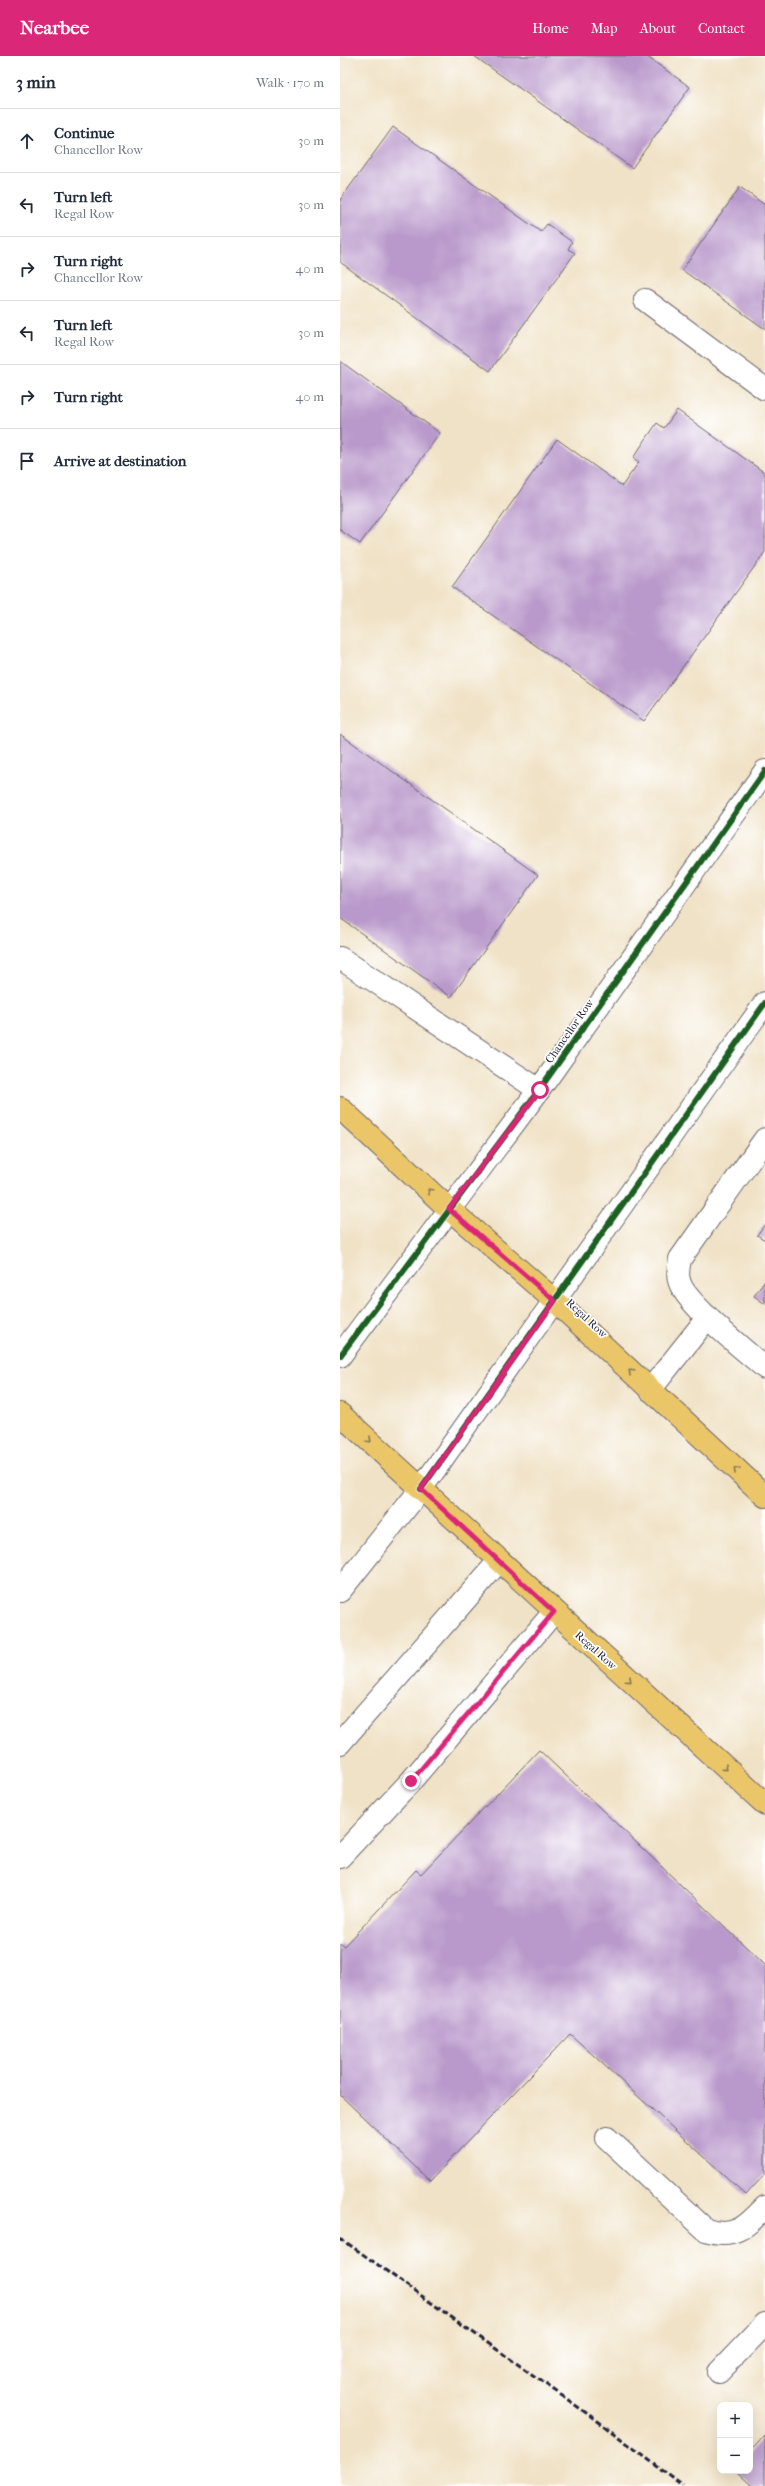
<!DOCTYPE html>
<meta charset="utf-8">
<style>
body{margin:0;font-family:"IM FELL French Canon",serif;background:#f6f6f7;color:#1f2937}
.controls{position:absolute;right:12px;bottom:12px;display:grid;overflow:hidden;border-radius:8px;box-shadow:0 4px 16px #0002}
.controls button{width:36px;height:36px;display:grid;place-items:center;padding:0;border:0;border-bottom:1px solid #e0e1e3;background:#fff;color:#1f2937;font:20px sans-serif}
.stop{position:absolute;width:12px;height:12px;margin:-9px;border:3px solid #db2777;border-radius:50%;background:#fff}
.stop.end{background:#db2777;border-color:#fff;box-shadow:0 1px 4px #0008}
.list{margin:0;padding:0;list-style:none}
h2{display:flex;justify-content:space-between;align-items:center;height:52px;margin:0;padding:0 16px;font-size:17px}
h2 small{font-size:13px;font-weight:400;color:#747a83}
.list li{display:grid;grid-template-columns:26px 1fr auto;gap:12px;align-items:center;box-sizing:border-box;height:64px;padding:0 16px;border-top:1px solid #e0e1e3}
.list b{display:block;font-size:15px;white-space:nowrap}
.list p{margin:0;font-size:13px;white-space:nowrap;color:#747a83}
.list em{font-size:13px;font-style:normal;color:#747a83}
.icon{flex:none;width:22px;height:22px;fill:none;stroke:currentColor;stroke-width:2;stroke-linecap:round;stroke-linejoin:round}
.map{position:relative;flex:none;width:425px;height:2430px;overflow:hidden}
header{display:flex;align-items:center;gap:24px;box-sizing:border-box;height:56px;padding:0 20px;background:#db2777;color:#fff}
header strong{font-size:19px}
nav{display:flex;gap:22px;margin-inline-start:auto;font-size:14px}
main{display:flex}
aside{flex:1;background:#fff}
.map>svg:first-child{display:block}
</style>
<header>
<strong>Nearbee</strong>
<nav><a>Home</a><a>Map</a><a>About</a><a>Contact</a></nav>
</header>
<main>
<aside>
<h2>3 min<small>Walk · 170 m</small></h2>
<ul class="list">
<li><svg class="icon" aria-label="ahead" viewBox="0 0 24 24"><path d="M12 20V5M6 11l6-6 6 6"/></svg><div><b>Continue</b><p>Chancellor Row</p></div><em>30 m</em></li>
<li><svg class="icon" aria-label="left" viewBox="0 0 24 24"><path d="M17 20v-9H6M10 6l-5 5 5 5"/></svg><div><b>Turn left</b><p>Regal Row</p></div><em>30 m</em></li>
<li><svg class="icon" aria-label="right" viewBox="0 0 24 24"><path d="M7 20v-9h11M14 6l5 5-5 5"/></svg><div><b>Turn right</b><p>Chancellor Row</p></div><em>40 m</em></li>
<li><svg class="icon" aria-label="left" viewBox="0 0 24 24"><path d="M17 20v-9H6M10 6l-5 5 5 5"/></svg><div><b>Turn left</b><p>Regal Row</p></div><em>30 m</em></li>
<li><svg class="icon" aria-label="right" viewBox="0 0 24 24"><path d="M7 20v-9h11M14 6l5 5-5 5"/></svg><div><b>Turn right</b></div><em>40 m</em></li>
<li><svg class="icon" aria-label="arrive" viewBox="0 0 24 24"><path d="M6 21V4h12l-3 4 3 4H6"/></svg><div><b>Arrive at destination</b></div></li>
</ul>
</aside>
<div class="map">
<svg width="425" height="2430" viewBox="0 0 425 2430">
<rect width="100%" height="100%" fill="#fff"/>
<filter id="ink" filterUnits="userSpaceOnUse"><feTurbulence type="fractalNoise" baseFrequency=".025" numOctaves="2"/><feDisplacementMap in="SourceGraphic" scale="8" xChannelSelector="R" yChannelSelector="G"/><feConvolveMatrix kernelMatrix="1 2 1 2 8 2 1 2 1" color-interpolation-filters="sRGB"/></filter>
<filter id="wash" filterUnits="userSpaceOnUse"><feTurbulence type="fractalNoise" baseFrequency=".012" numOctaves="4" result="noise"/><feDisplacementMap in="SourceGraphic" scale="16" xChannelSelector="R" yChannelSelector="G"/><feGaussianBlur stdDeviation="0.9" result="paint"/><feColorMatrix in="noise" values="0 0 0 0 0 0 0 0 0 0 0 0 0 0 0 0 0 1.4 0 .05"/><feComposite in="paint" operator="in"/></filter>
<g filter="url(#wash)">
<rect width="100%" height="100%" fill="#f0e2c6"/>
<g id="blocks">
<g fill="#b999cb">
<path d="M134,0H306L350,31L292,112Z"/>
<path d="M53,71L201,176L207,168L232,186L228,193L235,197L150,315L0,206V144Z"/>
<path d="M400,131L425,149V273L342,214Z"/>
<path d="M0,305L100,377L20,488L0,474Z"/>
<path d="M337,354L425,417V496L304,665L112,531L217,383L282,430L299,406L293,402L317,367L324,372Z"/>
<path d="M0,678L198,819L111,941L0,862Z"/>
<path d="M425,1168V1184L417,1179Z"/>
<path d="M425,1225V1248L414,1240Z"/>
<path d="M199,1694L425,1909V2118L406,2139L230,1978L90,2125L0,2039V1887L4,1890L76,1814L81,1818Z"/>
<path d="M425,2379V2430H413L397,2415H410V2396Z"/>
</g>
</g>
</g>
<g filter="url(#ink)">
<use href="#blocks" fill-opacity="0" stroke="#6a656c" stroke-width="1"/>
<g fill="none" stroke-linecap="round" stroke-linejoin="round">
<g stroke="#6a656c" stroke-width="24">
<g id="minor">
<path d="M305,244L425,333"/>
<path d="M0,902L199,1034"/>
<path d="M425,1083L340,1203C339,1209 337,1218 339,1224C343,1246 406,1295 425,1312"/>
<path d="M0,1300L199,1034L425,715"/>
<path d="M310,1334L368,1261"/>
<path d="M0,1535L81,1433L425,947"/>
<path d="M0,1687L159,1505"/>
<path d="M0,1801L71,1725L214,1556"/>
<path d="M267,2082L366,2174C394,2183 406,2171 425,2151"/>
<path d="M379,2316L425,2268"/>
</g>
</g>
<g stroke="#6a656c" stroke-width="24">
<g id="major">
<path d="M0,1052L109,1153L215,1245L425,1440"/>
<path d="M0,1358L425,1748"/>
</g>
</g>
<use href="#minor" stroke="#fff" stroke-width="22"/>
<use href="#major" stroke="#ebc669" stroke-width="22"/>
<path stroke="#22223b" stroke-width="3" stroke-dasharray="6 3" stroke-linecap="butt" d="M0,2182L259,2366L343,2430"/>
<g stroke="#fff" stroke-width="8">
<g id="cycleway">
<path d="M0,1300L199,1034L425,715"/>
<path d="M81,1433L425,947"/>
</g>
</g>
<use href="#cycleway" stroke="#1b5e20" stroke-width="6"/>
</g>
<defs><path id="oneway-chevron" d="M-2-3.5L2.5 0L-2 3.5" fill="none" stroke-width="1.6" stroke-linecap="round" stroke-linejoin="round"/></defs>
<g stroke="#867452">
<use href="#oneway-chevron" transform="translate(90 1135) rotate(-137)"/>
<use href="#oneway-chevron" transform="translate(291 1316) rotate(-137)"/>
<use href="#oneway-chevron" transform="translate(29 1384) rotate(43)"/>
<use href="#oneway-chevron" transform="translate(396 1414) rotate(-137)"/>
<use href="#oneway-chevron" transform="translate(289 1624) rotate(42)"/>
<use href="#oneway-chevron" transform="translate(385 1712) rotate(42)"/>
</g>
</g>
<g fill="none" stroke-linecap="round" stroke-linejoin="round" filter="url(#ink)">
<path stroke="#db2777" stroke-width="5" d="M71,1725L214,1556L81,1433L215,1245L109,1153L200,1034"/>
</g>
<g text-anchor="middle" stroke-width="3.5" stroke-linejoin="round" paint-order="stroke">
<g font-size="11" fill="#22223b" stroke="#fff">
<text transform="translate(229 975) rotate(-55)" y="4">Chancellor Row</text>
<text transform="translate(247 1262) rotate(43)" y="4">Regal Row</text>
<text transform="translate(256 1594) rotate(42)" y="4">Regal Row</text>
</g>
</g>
</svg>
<div class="controls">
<button>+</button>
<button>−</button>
</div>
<div class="stop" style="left:200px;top:1034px"></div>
<div class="stop end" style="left:71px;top:1725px"></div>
</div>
</main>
